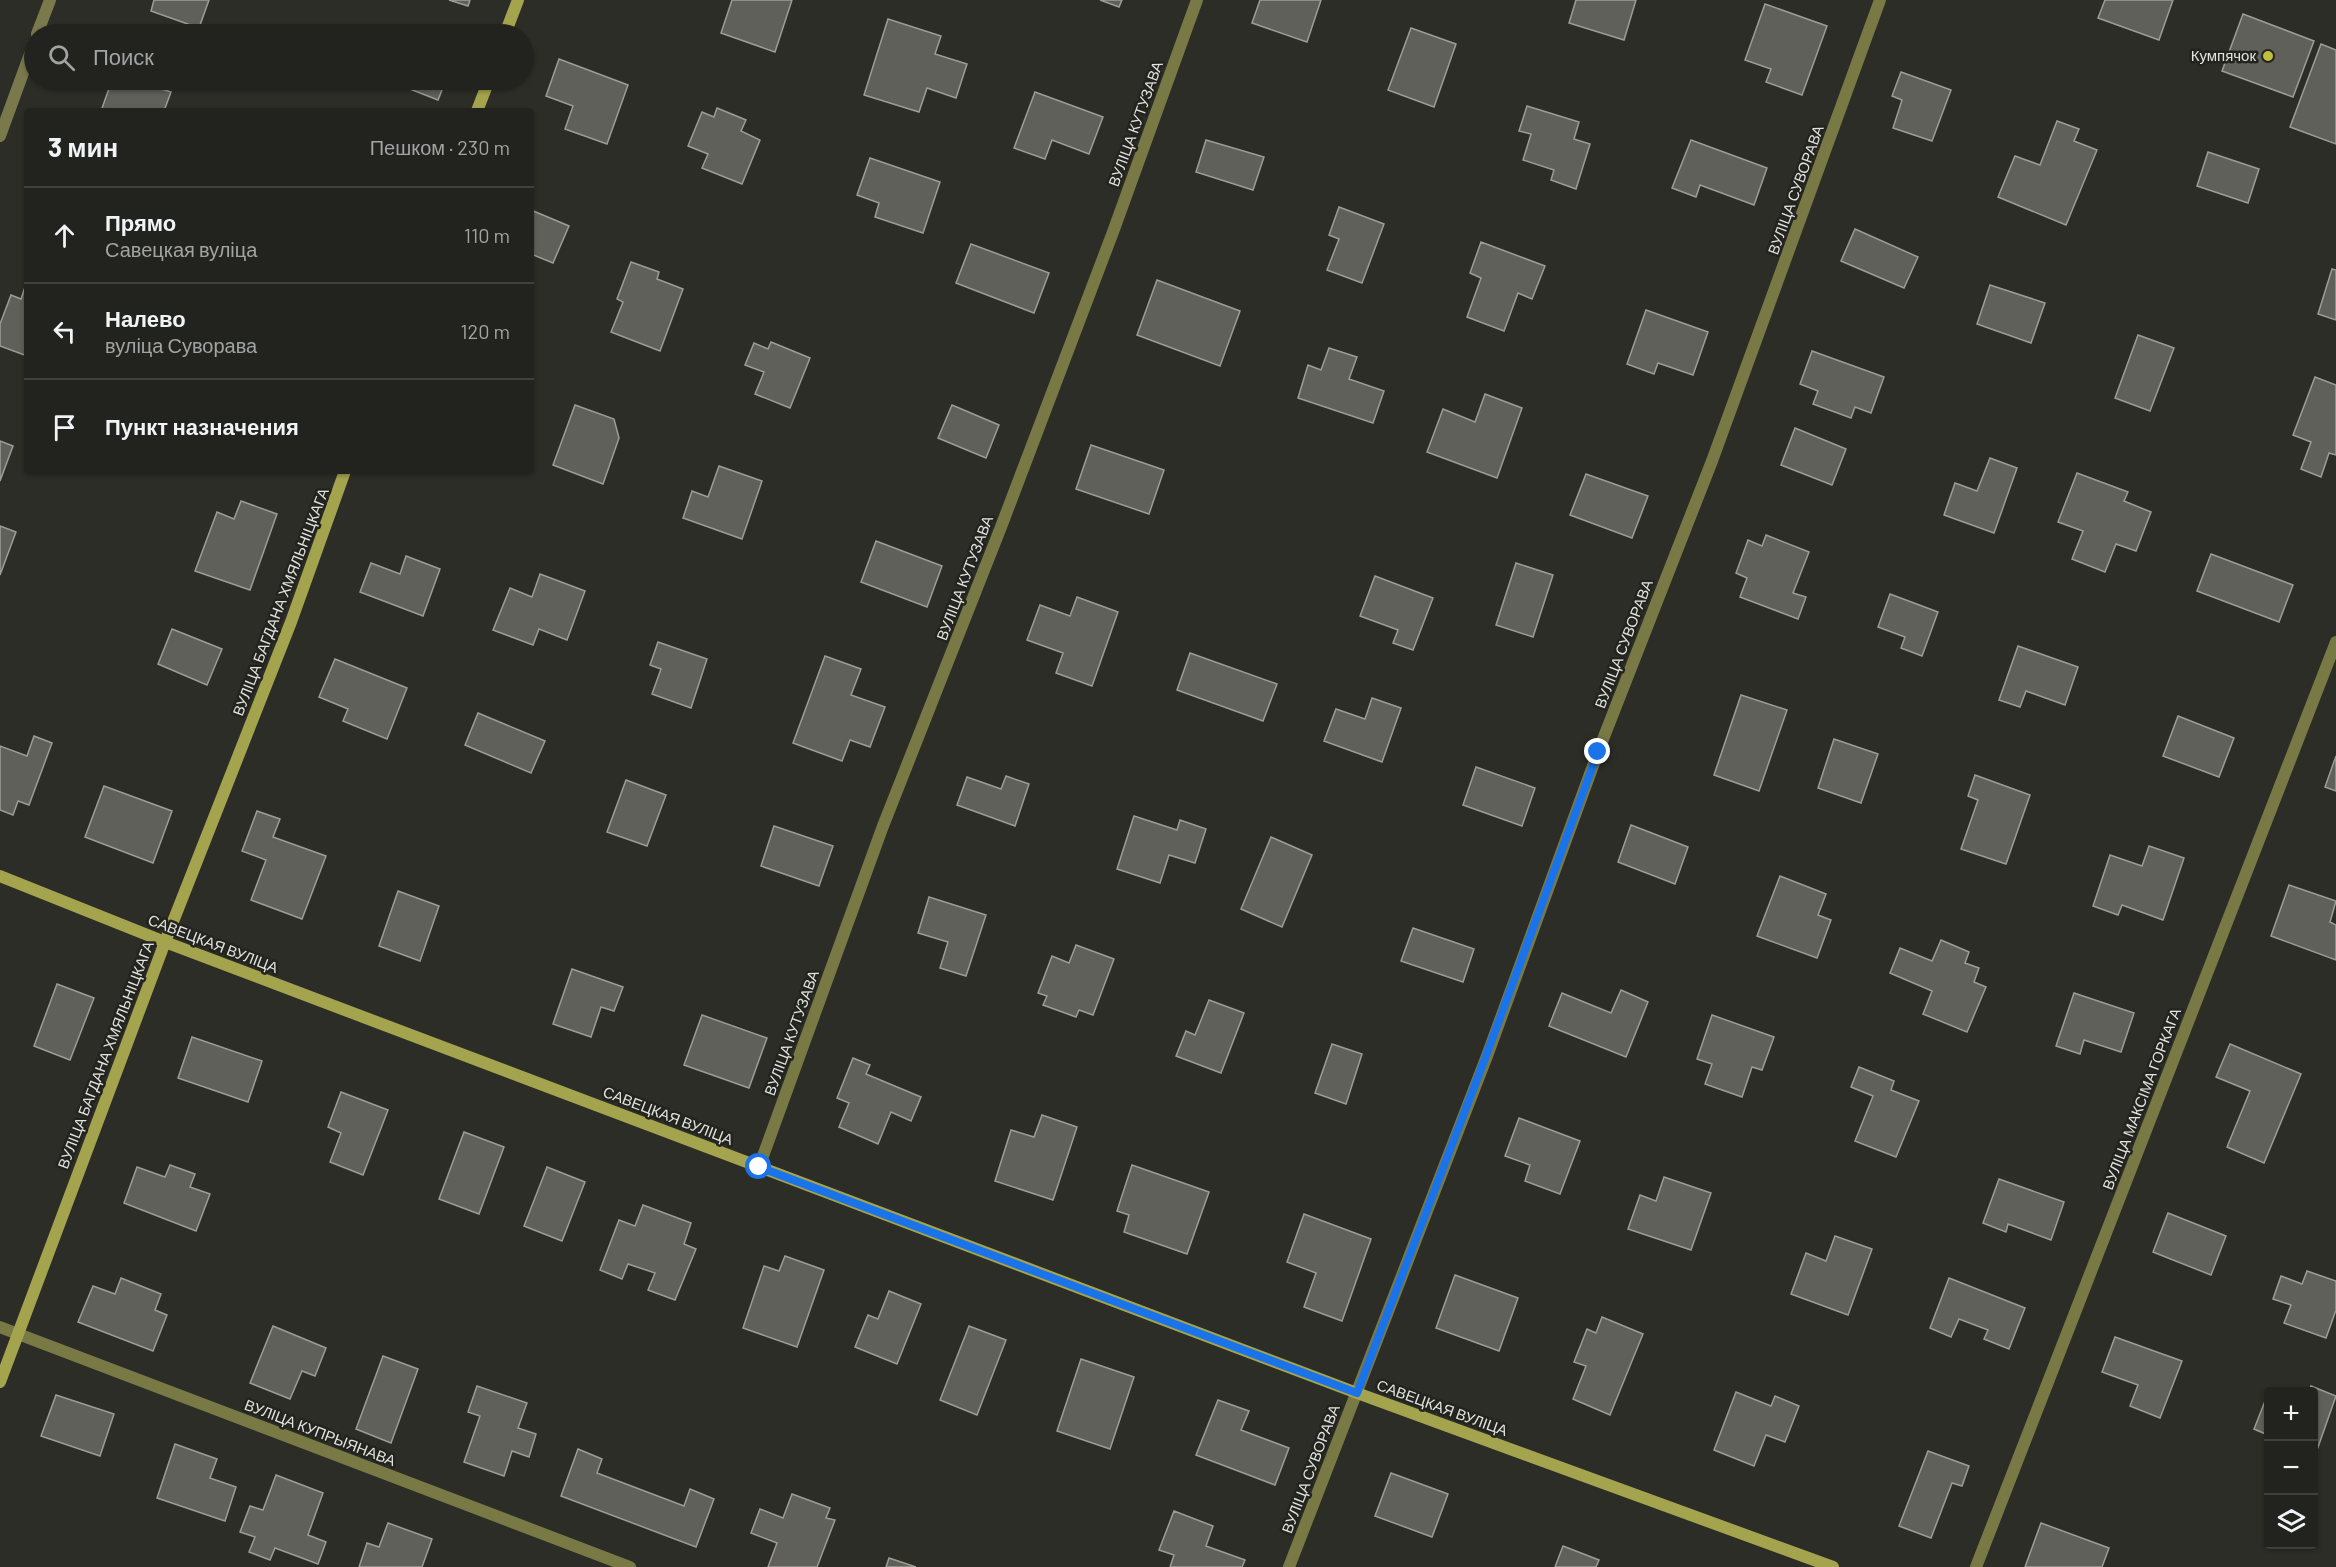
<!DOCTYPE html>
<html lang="ru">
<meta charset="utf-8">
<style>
body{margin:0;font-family:Barlow,sans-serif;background:#2e2f2b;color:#f1f3f6}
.controls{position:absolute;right:18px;bottom:18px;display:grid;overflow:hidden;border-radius:6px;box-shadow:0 2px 4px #0004}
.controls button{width:54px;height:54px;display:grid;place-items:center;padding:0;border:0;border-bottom:2px solid #3f3f3c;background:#22221e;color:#f1f3f6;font:30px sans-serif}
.stop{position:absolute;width:18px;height:18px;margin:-14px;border:4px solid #1a73e8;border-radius:50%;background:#fff}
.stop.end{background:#1a73e8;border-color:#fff;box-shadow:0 2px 6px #0008}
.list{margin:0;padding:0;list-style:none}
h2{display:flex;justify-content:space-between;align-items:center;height:78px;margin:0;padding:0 24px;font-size:26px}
h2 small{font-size:20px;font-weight:400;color:#a2a4a4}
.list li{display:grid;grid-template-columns:39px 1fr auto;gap:18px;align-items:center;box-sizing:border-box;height:96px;padding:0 24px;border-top:2px solid #3f3f3c}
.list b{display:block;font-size:22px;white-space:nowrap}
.list p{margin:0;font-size:20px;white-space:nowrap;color:#a2a4a4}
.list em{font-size:20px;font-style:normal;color:#a2a4a4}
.icon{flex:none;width:33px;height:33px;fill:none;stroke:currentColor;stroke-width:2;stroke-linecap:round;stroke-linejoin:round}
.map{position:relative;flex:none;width:2336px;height:1567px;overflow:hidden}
.search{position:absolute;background:#22221e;box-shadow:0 2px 4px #0004;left:24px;top:24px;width:510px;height:66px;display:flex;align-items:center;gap:15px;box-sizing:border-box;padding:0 21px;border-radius:33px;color:#a2a4a4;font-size:22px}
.panel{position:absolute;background:#22221e;box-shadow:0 2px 4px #0004;left:24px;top:108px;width:510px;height:366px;border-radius:6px}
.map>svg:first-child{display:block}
</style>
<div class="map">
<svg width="2336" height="1567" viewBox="0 0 2336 1567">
<rect width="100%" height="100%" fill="#2d2d28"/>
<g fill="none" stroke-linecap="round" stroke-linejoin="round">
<g stroke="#7a794c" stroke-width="12">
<path d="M37,34L50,0"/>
<path d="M0,136L34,43"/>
</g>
</g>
<g fill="#60605a" stroke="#9d9d96" stroke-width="1.5">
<path d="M154,0H209L199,28L151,11Z"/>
<path d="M449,0H470L468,6Z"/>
<path d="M732,0H792L775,52L721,33Z"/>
<path d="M1100,0H1122L1119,7Z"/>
<path d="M1260,0H1321L1307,42L1252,23Z"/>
<path d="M1576,0H1636L1624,40L1569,23Z"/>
<path d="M2105,0H2173L2159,40L2098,18Z"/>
<path d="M1765,4L1827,26L1802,95L1766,82L1771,69L1745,60Z"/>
<path d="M2243,14L2314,41L2293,97L2222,71Z"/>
<path d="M888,19L941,36L935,54L967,64L956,98L927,88L919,112L864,95Z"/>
<path d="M412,27L431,34H410Z"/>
<path d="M1411,28L1456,44L1434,107L1388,90Z"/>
<path d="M2321,44L2336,50V144L2290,127Z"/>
<path d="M559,59L628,85L607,144L565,129L573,106L546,96Z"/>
<path d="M1901,72L1951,90L1932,141L1893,128L1902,100L1892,96Z"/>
<path d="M112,80H158L155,87L171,92L164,111H101Z"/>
<path d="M393,80H446L438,100L392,82Z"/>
<path d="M1035,92L1103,117L1089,154L1052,140L1045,159L1014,148Z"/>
<path d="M1527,106L1579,122L1574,139L1590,144L1576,189L1551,180L1554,170L1523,160L1531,134L1519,131Z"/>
<path d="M717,108L746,120L741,131L760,140L742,184L702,168L708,154L688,146L702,112L714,117Z"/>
<path d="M2057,121L2079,129L2074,141L2097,150L2066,225L1998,197L2015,156L2040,165Z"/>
<path d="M1206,140L1264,157L1253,190L1196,172Z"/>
<path d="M1691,140L1767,168L1754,205L1700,185L1696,197L1672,188Z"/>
<path d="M2208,152L2259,169L2248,203L2197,186Z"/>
<path d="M870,158L940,182L923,233L875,217L879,203L857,195Z"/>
<path d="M1339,207L1384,224L1362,283L1327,270L1339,239L1329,235Z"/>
<path d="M531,210L569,226L553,263L531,254Z"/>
<path d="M1855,229L1918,257L1904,288L1841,261Z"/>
<path d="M1481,242L1545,266L1532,299L1518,293L1504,331L1467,317L1481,278L1470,273Z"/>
<path d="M971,244L1049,273L1034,313L956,283Z"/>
<path d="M631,262L659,272L657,279L683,289L660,351L611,332L623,302L617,299Z"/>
<path d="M2332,269L2336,270V320L2318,314Z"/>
<path d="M1157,280L1240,311L1220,366L1137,335Z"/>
<path d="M1990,285L2045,303L2031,343L1977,324Z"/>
<path d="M25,287L27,288V356L0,346V324L11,295L21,299Z"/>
<path d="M1646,310L1708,332L1693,375L1658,363L1654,374L1627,364Z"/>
<path d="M2138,335L2174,348L2150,411L2115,398Z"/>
<path d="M771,342L810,358L790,408L755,394L764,372L745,365L754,343L768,349Z"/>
<path d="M1329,348L1357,357L1349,379L1384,391L1373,423L1298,398L1308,365L1321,370Z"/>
<path d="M1812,351L1884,377L1871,413L1855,407L1851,418L1813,404L1818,391L1800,384Z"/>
<path d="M2315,377L2336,385V455L2329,453L2321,477L2301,469L2311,442L2293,435Z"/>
<path d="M1485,394L1522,408L1497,478L1427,452L1443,409L1475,422Z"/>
<path d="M575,405L614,419L619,438L603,484L553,465Z"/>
<path d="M952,405L999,425L986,458L938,438Z"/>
<path d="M1795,428L1846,449L1832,485L1781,465Z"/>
<path d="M0,441L13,446L0,481Z"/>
<path d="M1091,445L1164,470L1149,514L1076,489Z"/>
<path d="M1990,458L2017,468L1994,533L1944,515L1955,483L1977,491Z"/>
<path d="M719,466L762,481L742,539L683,518L692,491L708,497Z"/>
<path d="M2077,473L2128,492L2124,501L2151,512L2136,551L2116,544L2105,572L2072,559L2083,531L2058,522Z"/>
<path d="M1586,474L1648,496L1632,538L1570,515Z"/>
<path d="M241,501L277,514L250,590L195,571L217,512L234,519Z"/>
<path d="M0,526L16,532L0,575Z"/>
<path d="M1766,535L1809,552L1793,593L1806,597L1798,619L1740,597L1747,578L1736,573L1748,540L1762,546Z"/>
<path d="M876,541L942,566L927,607L861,582Z"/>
<path d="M2211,554L2293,585L2279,622L2197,591Z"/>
<path d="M406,556L440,569L423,616L360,592L371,563L400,574Z"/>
<path d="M1516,563L1553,575L1533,637L1496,625Z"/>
<path d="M540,574L585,591L567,640L539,629L533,645L493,630L510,588L532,597Z"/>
<path d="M1375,576L1433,598L1413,650L1393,643L1398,630L1360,616Z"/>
<path d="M1890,594L1938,612L1922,656L1901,648L1905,637L1878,627Z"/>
<path d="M1077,597L1118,612L1092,686L1056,673L1063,653L1027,640L1040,605L1070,616Z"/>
<path d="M172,629L222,649L207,685L158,664Z"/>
<path d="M658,642L707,659L691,708L652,694L661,669L650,665Z"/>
<path d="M2018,646L2078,667L2065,705L2026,691L2020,707L1999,700Z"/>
<path d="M1190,653L1277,684L1263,721L1177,690Z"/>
<path d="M825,656L861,669L851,695L885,707L870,747L850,740L842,761L793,743Z"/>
<path d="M335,659L407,688L387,739L343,721L348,709L319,697Z"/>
<path d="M1741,695L1787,710L1759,791L1714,775Z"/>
<path d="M1372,698L1401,708L1382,762L1324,741L1336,709L1365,719Z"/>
<path d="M478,713L545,741L531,773L465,745Z"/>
<path d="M2178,716L2234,738L2219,777L2163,756Z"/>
<path d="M34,736L52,743L29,805L18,801L13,815L0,810V746L27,756Z"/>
<path d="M1834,739L1878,754L1861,803L1818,788Z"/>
<path d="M2336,756V791L2325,787Z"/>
<path d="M1476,767L1535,788L1522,826L1463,805Z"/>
<path d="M1975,775L2030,795L2006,864L1961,849L1978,800L1968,796Z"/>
<path d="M1006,776L1029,784L1015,826L957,805L967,777L1001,789Z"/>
<path d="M626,780L666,795L647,846L607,832Z"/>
<path d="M104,786L172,811L153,863L85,837Z"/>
<path d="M257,811L280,819L273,837L326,856L302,919L251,900L266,860L242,851Z"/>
<path d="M1134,816L1177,830L1180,820L1206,829L1195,863L1169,855L1160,883L1117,869Z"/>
<path d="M1631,825L1688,847L1675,884L1618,862Z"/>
<path d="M774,826L833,846L819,886L761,866Z"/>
<path d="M1271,837L1312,855L1282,927L1241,909Z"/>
<path d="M2149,846L2184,858L2163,920L2122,905L2118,915L2093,906L2110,855L2142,866Z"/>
<path d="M1780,876L1826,894L1818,915L1831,920L1817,958L1757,936Z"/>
<path d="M2289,885L2336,901L2330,922L2336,925V960L2271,936Z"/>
<path d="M398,891L439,906L420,961L379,946Z"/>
<path d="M929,897L986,915L966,976L940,968L948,942L918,933Z"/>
<path d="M1413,928L1474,949L1463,982L1401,961Z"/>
<path d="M1941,940L1969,952L1965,963L1979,968L1974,982L1986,987L1967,1032L1923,1014L1932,991L1890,973L1900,948L1932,961Z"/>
<path d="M1076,945L1114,959L1093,1015L1079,1010L1076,1017L1043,1005L1047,996L1038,993L1052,956L1069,963Z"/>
<path d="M572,969L623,987L614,1011L601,1007L591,1037L553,1024Z"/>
<path d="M57,984L94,998L70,1060L34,1046Z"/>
<path d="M1621,990L1648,1002L1626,1057L1549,1026L1562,993L1611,1013Z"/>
<path d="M2074,993L2134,1013L2121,1052L2084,1040L2080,1054L2056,1046Z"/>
<path d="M1209,1000L1244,1013L1221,1073L1176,1056L1186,1031L1195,1035Z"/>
<path d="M702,1015L767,1038L749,1088L684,1065Z"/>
<path d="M1712,1015L1774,1037L1762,1070L1752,1067L1742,1097L1705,1084L1712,1064L1697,1059Z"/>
<path d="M192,1037L262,1061L248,1102L178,1078Z"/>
<path d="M1332,1044L1362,1054L1346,1104L1315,1093Z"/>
<path d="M2230,1044L2301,1074L2264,1163L2227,1147L2250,1091L2216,1077Z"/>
<path d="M853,1058L870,1065L866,1074L921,1097L911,1121L891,1112L878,1144L839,1127L849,1103L837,1098Z"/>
<path d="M1859,1067L1894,1081L1891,1090L1919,1101L1896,1157L1855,1141L1873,1096L1851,1087Z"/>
<path d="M341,1092L388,1110L363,1175L330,1162L341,1133L328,1127Z"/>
<path d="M1042,1115L1077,1127L1053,1200L995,1181L1011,1130L1034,1137Z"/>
<path d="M1519,1118L1580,1141L1560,1194L1525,1181L1530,1165L1505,1156Z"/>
<path d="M464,1132L504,1147L479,1214L439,1199Z"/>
<path d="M170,1165L195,1174L190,1187L210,1194L196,1231L124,1203L137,1167L165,1177Z"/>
<path d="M1132,1165L1209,1192L1187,1254L1124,1232L1129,1215L1117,1211Z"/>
<path d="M547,1167L585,1182L562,1241L524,1226Z"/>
<path d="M1664,1177L1711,1193L1691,1250L1628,1229L1640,1195L1656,1201Z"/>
<path d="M1999,1179L2064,1202L2051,1240L2008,1224L2006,1232L1983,1223Z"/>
<path d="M643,1205L691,1223L684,1244L696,1249L675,1300L648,1290L655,1273L628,1264L622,1279L600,1270L619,1220L635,1226Z"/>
<path d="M2168,1213L2226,1236L2211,1275L2153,1252Z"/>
<path d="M1304,1214L1371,1239L1342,1321L1304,1307L1316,1273L1287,1262Z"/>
<path d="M1835,1236L1872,1249L1848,1315L1791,1294L1806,1253L1826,1261Z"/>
<path d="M785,1256L824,1270L797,1347L743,1328L764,1266L779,1271Z"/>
<path d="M2307,1271L2336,1281V1310L2326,1338L2284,1323L2291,1305L2273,1299L2281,1276L2302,1284Z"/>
<path d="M1455,1275L1518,1298L1499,1351L1436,1328Z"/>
<path d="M121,1278L161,1294L155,1310L167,1315L153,1351L78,1322L93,1286L115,1294Z"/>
<path d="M1949,1278L2025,1308L2009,1349L1984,1339L1988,1330L1959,1319L1951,1337L1930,1328Z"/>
<path d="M889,1291L921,1304L897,1364L855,1347L868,1315L878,1319Z"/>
<path d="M1602,1317L1643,1334L1610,1415L1573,1399L1586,1366L1574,1362L1587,1329L1596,1333Z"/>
<path d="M273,1326L326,1348L315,1376L302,1371L290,1399L250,1383Z"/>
<path d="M969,1326L1006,1340L977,1415L940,1400Z"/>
<path d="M2115,1337L2182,1361L2160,1418L2130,1406L2138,1385L2102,1372Z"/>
<path d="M383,1356L418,1369L391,1443L356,1429Z"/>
<path d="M1081,1359L1134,1377L1110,1449L1057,1431Z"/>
<path d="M477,1386L527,1403L518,1428L536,1434L529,1457L512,1451L504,1476L464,1462L480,1416L468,1412Z"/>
<path d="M2311,1386L2336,1396L2316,1453L2314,1452V1392H2309Z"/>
<path d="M1736,1392L1771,1406L1775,1396L1799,1406L1785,1442L1766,1435L1754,1466L1714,1450Z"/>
<path d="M56,1395L114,1414L100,1456L41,1436Z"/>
<path d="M2267,1396L2268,1397V1435L2254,1429Z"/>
<path d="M1218,1400L1249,1411L1241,1430L1289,1448L1275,1485L1196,1455Z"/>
<path d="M175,1444L217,1459L210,1478L236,1487L225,1521L157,1498Z"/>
<path d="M578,1449L602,1459L597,1473L684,1506L690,1489L714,1499L696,1547L561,1496Z"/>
<path d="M1928,1451L1969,1466L1962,1486L1952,1483L1931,1538L1899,1526Z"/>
<path d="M1391,1473L1448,1494L1432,1537L1375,1516Z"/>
<path d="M276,1475L323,1493L308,1535L326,1542L318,1564L275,1548L270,1560L249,1552L255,1537L240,1532L250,1506L263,1510Z"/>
<path d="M792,1494L830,1508L826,1518L835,1520L817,1567H768L777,1543L751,1533L760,1509L783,1518Z"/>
<path d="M1174,1511L1213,1526L1206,1546L1245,1560L1242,1567H1170L1174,1555L1159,1550Z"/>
<path d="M388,1523L432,1539L422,1567H359L367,1543L379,1547Z"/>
<path d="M2041,1523L2109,1548L2102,1567H2025Z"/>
<path d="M1563,1546L1599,1560L1596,1567H1555Z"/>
<path d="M889,1558L916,1567H886Z"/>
</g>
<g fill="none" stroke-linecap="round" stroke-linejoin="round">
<g stroke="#797946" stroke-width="12">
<path d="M759,1167L883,826L1001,527L1113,232L1197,0"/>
<path d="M0,1327L630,1567"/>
<path d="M1289,1567L1487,1056L1598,752L1712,461L1880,0"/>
<path d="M1976,1567L2336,642"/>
</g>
<g stroke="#a5a44e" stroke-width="12">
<path d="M505,34L518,0"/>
<path d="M477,111L489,80"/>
<path d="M0,876L165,942L1357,1393L1833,1567"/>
<path d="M0,1382L165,942L291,622L345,471"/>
</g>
</g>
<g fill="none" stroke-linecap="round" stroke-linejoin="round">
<path stroke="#1a73e8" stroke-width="8" d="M759,1167L1357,1393L1486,1056L1598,752"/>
</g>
<circle fill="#c0be41" stroke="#23241e" stroke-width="2" cx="2268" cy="56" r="6"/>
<g text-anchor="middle" stroke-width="5" stroke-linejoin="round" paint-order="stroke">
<g font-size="15" fill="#e2e2df" stroke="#23241e" text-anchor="end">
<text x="2256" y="61">Кумпячок</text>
</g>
<g font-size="15" fill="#e2e2df" stroke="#23241e">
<text transform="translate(1136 124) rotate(-70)" y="5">ВУЛІЦА КУТУЗАВА</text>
<text transform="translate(1796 190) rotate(-70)" y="5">ВУЛІЦА СУВОРАВА</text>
<text transform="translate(965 578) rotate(-69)" y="5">ВУЛІЦА КУТУЗАВА</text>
<text transform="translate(281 602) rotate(-69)" y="5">ВУЛІЦА БАГДАНА ХМЯЛЬНІЦКАГА</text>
<text transform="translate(1624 644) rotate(-69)" y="5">ВУЛІЦА СУВОРАВА</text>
<text transform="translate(213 944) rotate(21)" y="5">САВЕЦКАЯ ВУЛІЦА</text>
<text transform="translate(792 1033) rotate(-70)" y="5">ВУЛІЦА КУТУЗАВА</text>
<text transform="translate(106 1055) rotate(-69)" y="5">ВУЛІЦА БАГДАНА ХМЯЛЬНІЦКАГА</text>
<text transform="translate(2142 1099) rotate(-69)" y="5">ВУЛІЦА МАКСІМА ГОРКАГА</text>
<text transform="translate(668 1116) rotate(21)" y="5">САВЕЦКАЯ ВУЛІЦА</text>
<text transform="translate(1442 1408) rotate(20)" y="5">САВЕЦКАЯ ВУЛІЦА</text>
<text transform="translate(320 1433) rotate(21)" y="5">ВУЛІЦА КУПРЫЯНАВА</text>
<text transform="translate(1311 1469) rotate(-69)" y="5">ВУЛІЦА СУВОРАВА</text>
</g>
</g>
</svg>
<div class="controls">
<button>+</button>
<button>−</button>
<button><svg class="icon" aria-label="layers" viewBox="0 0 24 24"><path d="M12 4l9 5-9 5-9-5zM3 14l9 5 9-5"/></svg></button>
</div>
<div class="stop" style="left:759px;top:1167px"></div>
<div class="stop end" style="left:1598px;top:752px"></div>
<div class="search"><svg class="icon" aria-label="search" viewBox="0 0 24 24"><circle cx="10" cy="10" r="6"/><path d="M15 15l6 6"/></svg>Поиск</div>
<section class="panel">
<h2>3 мин<small>Пешком · 230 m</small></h2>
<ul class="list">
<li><svg class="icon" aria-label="ahead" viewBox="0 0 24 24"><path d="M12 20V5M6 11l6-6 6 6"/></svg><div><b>Прямо</b><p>Савецкая вуліца</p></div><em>110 m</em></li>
<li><svg class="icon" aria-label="left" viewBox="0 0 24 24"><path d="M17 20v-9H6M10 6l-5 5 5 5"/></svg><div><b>Налево</b><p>вуліца Суворава</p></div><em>120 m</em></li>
<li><svg class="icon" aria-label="arrive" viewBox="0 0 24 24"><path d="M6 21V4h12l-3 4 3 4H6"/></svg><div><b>Пункт назначения</b></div></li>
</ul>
</section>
</div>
